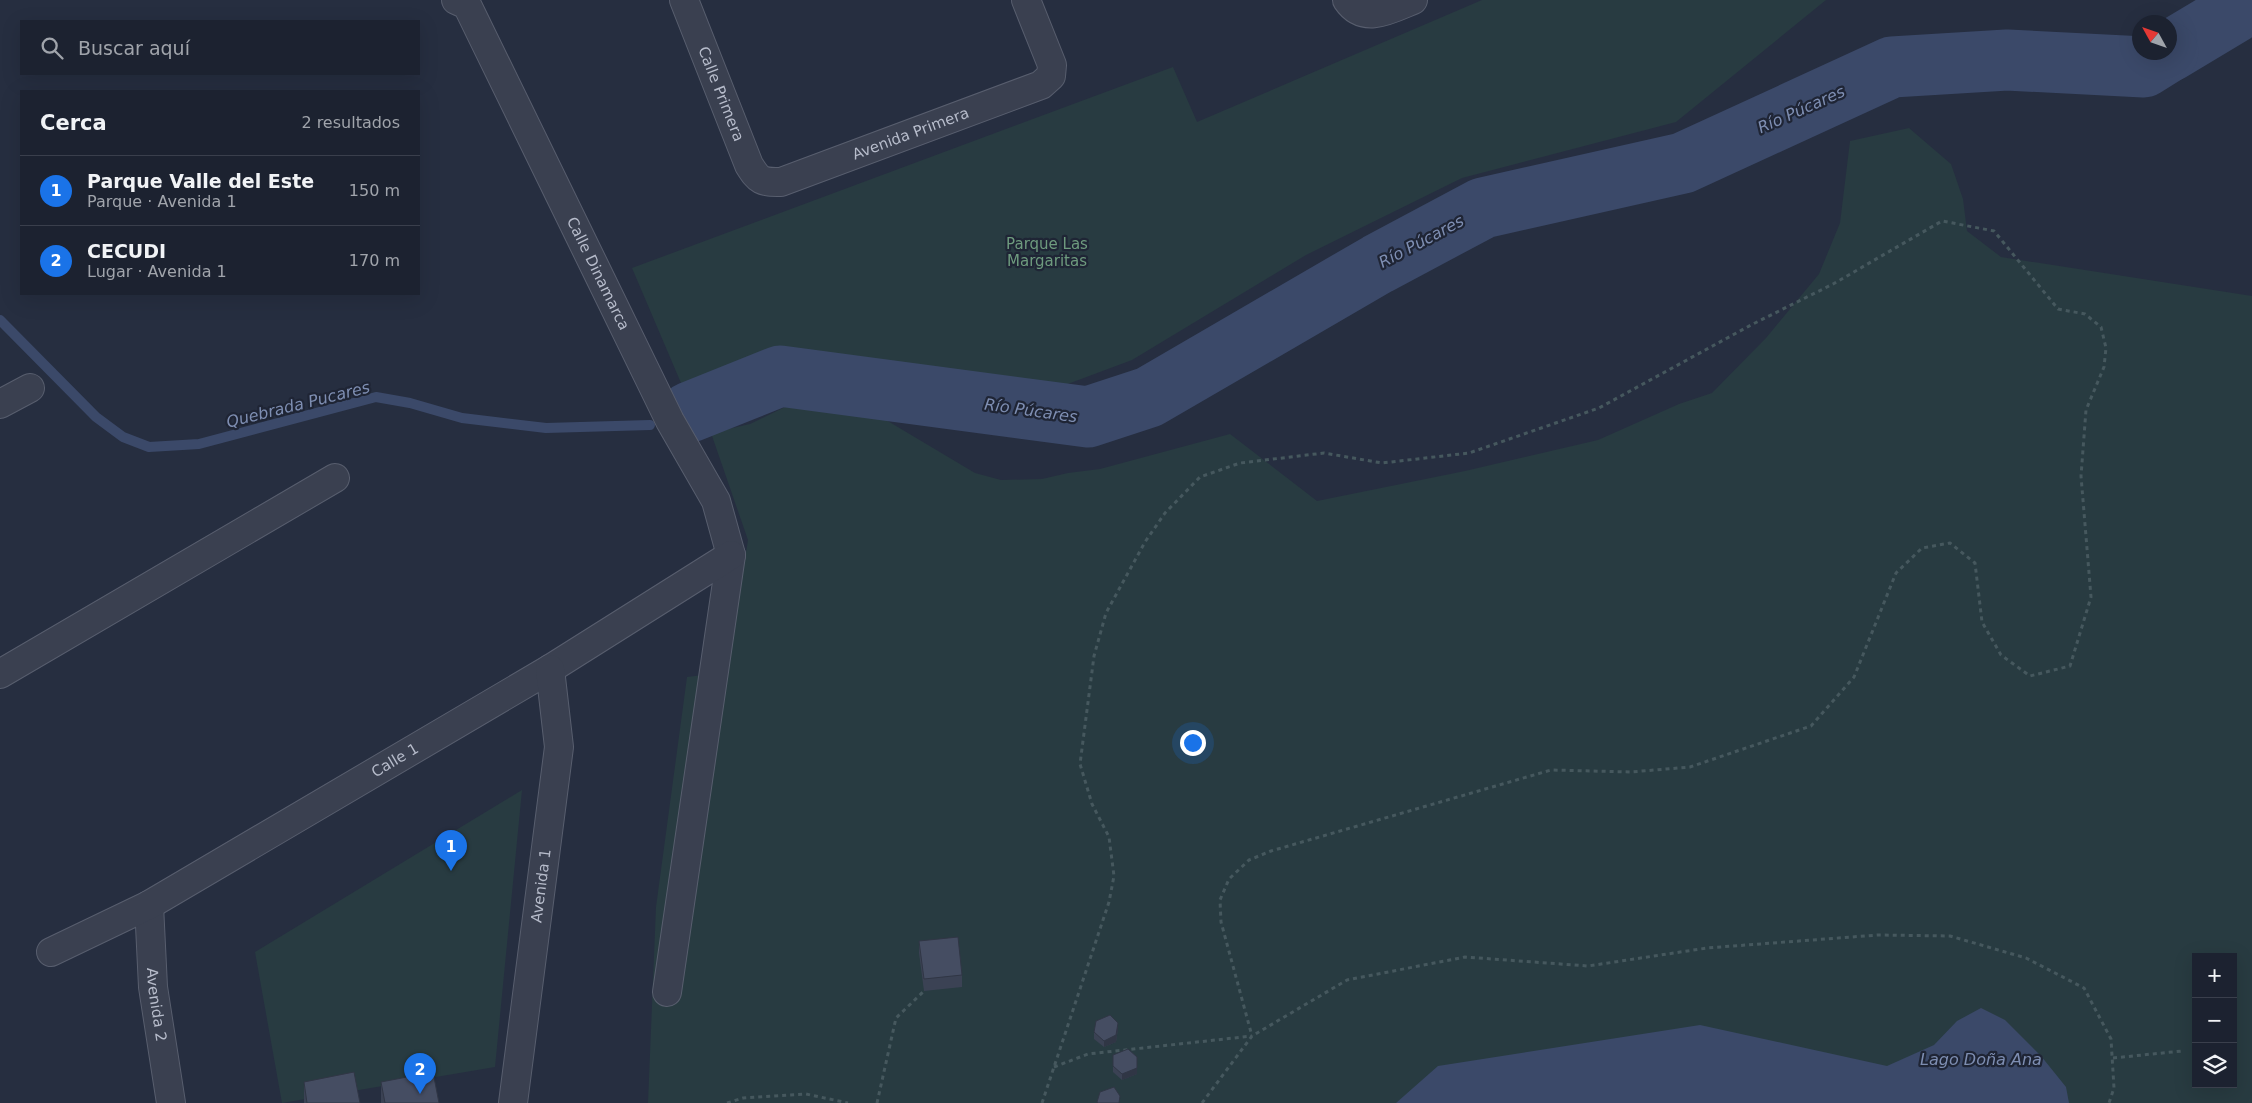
<!DOCTYPE html>
<html lang="es">
<meta charset="utf-8">
<style>
body{margin:0;font-family:"DejaVu Sans",sans-serif;background:#252a38;color:#f1f3f6}
.controls{position:absolute;right:15px;bottom:15px;display:grid;overflow:hidden;border-radius:0px;box-shadow:0 5px 20px #0002}
.controls button{width:45px;height:45px;display:grid;place-items:center;padding:0;border:0;border-bottom:1px solid #3a3f4c;background:#1c2230;color:#f1f3f6;font:25px sans-serif}
.compass{position:absolute;left:2132px;top:15px;width:45px;height:45px;border-radius:50%;background:#1c2230;box-shadow:0 5px 20px #0002;rotate:310deg}
.you{position:absolute;left:1192px;top:742px;width:18px;height:18px;margin:-12px;border:4px solid #fff;border-radius:50%;background:#1a73e8;box-shadow:0 0 0 8px #1a73e833}
.badge{display:grid;place-items:center;width:32px;height:32px;border-radius:50%;background:#1a73e8;color:#fff;font-size:16px;font-weight:700}
.pin{position:absolute;translate:-50% -41px;filter:drop-shadow(0 1px 2px #0008)}
.pin::after{content:'';position:absolute;top:26px;width:18px;height:15px;background:inherit;clip-path:polygon(0 0,100% 0,50% 100%)}
.list{margin:0;padding:0;list-style:none}
h2{display:flex;justify-content:space-between;align-items:center;height:65px;margin:0;padding:0 20px;font-size:21px}
h2 small{font-size:16px;font-weight:400;color:#a0a4ab}
.list li{display:grid;grid-template-columns:32px 1fr auto;gap:15px;align-items:center;box-sizing:border-box;height:70px;padding:0 20px;border-top:1px solid #3a3f4c}
.list b{display:block;font-size:19px;white-space:nowrap}
.list p{margin:0;font-size:16px;white-space:nowrap;color:#a0a4ab}
.list em{font-size:16px;font-style:normal;color:#a0a4ab}
.icon{flex:none;width:28px;height:28px;fill:none;stroke:currentColor;stroke-width:2;stroke-linecap:round;stroke-linejoin:round}
.map{position:relative;flex:none;width:2252px;height:1103px;overflow:hidden}
.search{position:absolute;background:#1c2230;box-shadow:0 5px 20px #0002;left:20px;top:20px;width:400px;height:55px;display:flex;align-items:center;gap:12px;box-sizing:border-box;padding:0 18px;border-radius:0px;color:#a0a4ab;font-size:19px}
.panel{position:absolute;background:#1c2230;box-shadow:0 5px 20px #0002;left:20px;top:90px;width:400px;height:205px;border-radius:0px}
.map>svg:first-child{display:block}
</style>
<div class="map">
<svg width="2252" height="1103" viewBox="0 0 2252 1103">
<rect width="100%" height="100%" fill="#262e40"/>
<g fill="#283b41" fill-rule="evenodd">
<path d="M1482,0H1826L1676,122L1462,178L1306,255L1132,360L1057,388L816,357L681,383L632,268L1173,67L1197,122Z"/>
<path d="M1909,128L1951,164L1963,199L1967,231L2001,257L2252,296V1103H648L656,907L687,677L727,672L748,540L711,433L750,424L785,407L881,417L975,473L1001,480L1042,479L1068,473L1100,469L1230,434L1317,501L1465,471L1598,440L1679,404L1712,393L1766,338L1819,274L1840,223L1850,141ZM2196,957H2233V1084H2196Z"/>
<path d="M522,790L495,1067L282,1103L255,952Z"/>
</g>
<path fill="#3b4969" d="M1981,1008L2005,1020L2041,1056L2066,1087L2069,1103H1396L1438,1066L1700,1025L1887,1066L1934,1045L1957,1021Z"/>
<g fill="none" stroke-linecap="round" stroke-linejoin="round">
<path stroke="#3b4969" stroke-width="10" d="M0,320L96,417L123,437L149,447L199,444L376,397L410,403L462,418L546,428L650,425"/>
<g stroke="#3b4969" stroke-width="61">
<path d="M2170,51L2235,12L2241,0"/>
<path d="M690,412L780,376L1088,417L1149,397L1378,264L1483,208L1683,163L1892,67L2007,60L2144,67L2168,52"/>
</g>
<g stroke="#585e6e" stroke-width="30">
<g id="minor">
<path id="s1" d="M456,0L467,5L670,421L716,501L731,555L667,992"/>
<path id="s2" d="M684,0L749,165C759,181 761,182 781,182L1041,85L1051,76L1052,65L1026,0"/>
<path d="M1347,0C1364,25 1391,9 1413,0"/>
<path d="M0,404L30,388"/>
<path d="M0,674L335,478"/>
<path id="s3" d="M149,905L153,987L171,1103"/>
<path id="s4" d="M51,952L149,905L550,669L731,555"/>
<path id="s5" d="M513,1103L559,747L550,669"/>
</g>
</g>
<g stroke="#46585e" stroke-width="3" stroke-dasharray="4 4" stroke-linecap="butt">
<path d="M2113,1058L2182,1051"/>
<path d="M1054,1067L1088,1054L1252,1036"/>
<path d="M727,1103L743,1098L806,1094L848,1103"/>
<path d="M877,1103L896,1018L924,991"/>
<path d="M1042,1103L1109,902L1114,876L1109,837L1092,804L1080,764L1094,656L1106,613L1145,542L1165,513L1200,477L1240,463L1324,453L1382,463L1469,453L1599,408L1751,325L1833,284L1942,221L1994,231L2058,309L2085,314L2101,327L2106,348L2104,367L2086,410L2081,476L2091,597L2070,666L2030,676L2001,655L1982,622L1975,563L1950,543L1922,548L1896,573L1854,677L1811,726L1690,767L1631,772L1551,770L1271,851L1249,860L1229,879L1220,900L1221,922L1252,1036"/>
<path d="M1202,1103L1252,1036L1347,980L1465,957L1588,966L1707,948L1878,935L1950,936L2026,958L2084,988L2111,1039L2114,1088L2109,1103"/>
</g>
<use href="#minor" stroke="#3a4050" stroke-width="28"/>
</g>
<g fill="#3b4254">
<path d="M919,941L962,975V987L924,991L919,953Z"/>
<path d="M1118,1029L1116,1042L1104,1047L1094,1039V1032Z"/>
<path d="M1113,1055L1137,1074L1122,1080L1113,1072Z"/>
<path d="M304,1082L360,1103H304Z"/>
<path d="M381,1082L439,1103H381Z"/>
</g>
<g fill="#303645">
<path d="M1118,1023V1029L1116,1042L1104,1047V1041Z"/>
<path d="M1137,1068V1074L1122,1080V1074Z"/>
</g>
<g fill="#454d62" stroke="#303645">
<path d="M958,937L962,975L924,979L919,941Z"/>
<path d="M1110,1015L1118,1023L1116,1035L1104,1041L1094,1032L1096,1021Z"/>
<path d="M1128,1049L1137,1057V1068L1122,1074L1113,1066V1055Z"/>
<path d="M354,1072L360,1103H307L304,1082Z"/>
<path d="M433,1072L439,1103H385L381,1082Z"/>
<path d="M1114,1087L1120,1096L1119,1103H1098L1097,1102L1100,1092Z"/>
</g>
<g text-anchor="middle" stroke-width="4.5" stroke-linejoin="round" paint-order="stroke">
<g font-size="15" fill="#b7bccb" stroke="#1f2535">
<text dy="5" stroke="none"><textPath href="#s2" startOffset="101">Calle Primera</textPath></text>
<text dy="5" stroke="none"><textPath href="#s2" startOffset="355">Avenida Primera</textPath></text>
<text dy="5" stroke="none"><textPath href="#s1" startOffset="311">Calle Dinamarca</textPath></text>
<text dy="5" stroke="none"><textPath href="#s4" startOffset="394">Calle 1</textPath></text>
<text dy="5" stroke="none"><textPath href="#s5" startOffset="219">Avenida 1</textPath></text>
<text dy="5" stroke="none"><textPath href="#s3" startOffset="100">Avenida 2</textPath></text>
</g>
<g font-size="15" fill="#6e9b7e" stroke="#1f2535">
<text x="1047" y="249">Parque Las<tspan x="1047" dy="17">Margaritas</tspan></text>
</g>
<g font-size="16" font-style="italic" fill="#7e8eb2" stroke="#1f2535">
<text transform="translate(1801 109) rotate(-24)" y="6">Río Púcares</text>
<text transform="translate(1421 241) rotate(-28)" y="6">Río Púcares</text>
<text transform="translate(298 404) rotate(-14)" y="6">Quebrada Pucares</text>
<text transform="translate(1031 410) rotate(8)" y="6">Río Púcares</text>
<text x="1981" y="1065">Lago Doña Ana</text>
</g>
</g>
</svg>
<div class="controls">
<button>+</button>
<button>−</button>
<button><svg class="icon" aria-label="layers" viewBox="0 0 24 24"><path d="M12 4l9 5-9 5-9-5zM3 14l9 5 9-5"/></svg></button>
</div>
<svg class="compass" viewBox="-18 -18 36 36"><path d="M0-13l5 13h-10z" fill="#e53935"/><path d="M0 13l5-13h-10z" fill="#a0a4ab"/></svg>
<div class="you"></div>
<div class="pin badge" style="left:451px;top:871px">1</div>
<div class="pin badge" style="left:420px;top:1094px">2</div>
<div class="search"><svg class="icon" aria-label="search" viewBox="0 0 24 24"><circle cx="10" cy="10" r="6"/><path d="M15 15l6 6"/></svg>Buscar aquí</div>
<section class="panel">
<h2>Cerca<small>2 resultados</small></h2>
<ul class="list">
<li><span class="badge">1</span><div><b>Parque Valle del Este</b><p>Parque · Avenida 1</p></div><em>150 m</em></li>
<li><span class="badge">2</span><div><b>CECUDI</b><p>Lugar · Avenida 1</p></div><em>170 m</em></li>
</ul>
</section>
</div>
